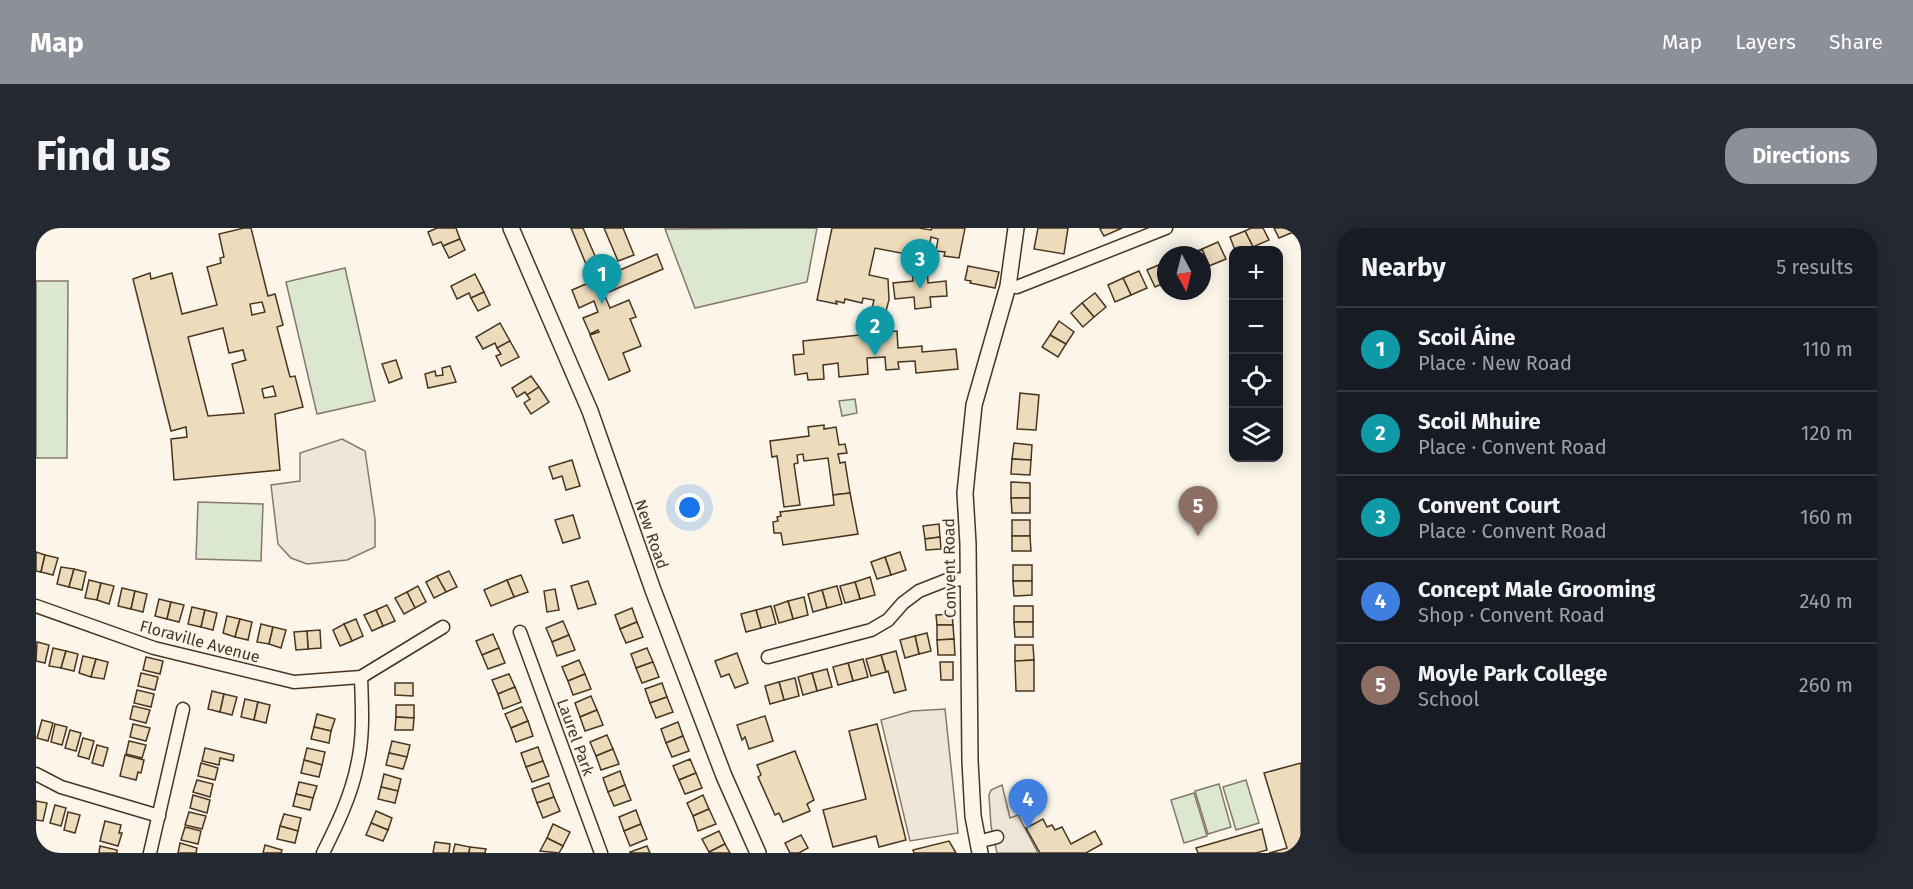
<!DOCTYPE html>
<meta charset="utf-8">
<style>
body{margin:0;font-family:"Fira Sans",sans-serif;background:#242831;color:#f1f3f6}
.controls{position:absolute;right:18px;top:18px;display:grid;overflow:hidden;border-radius:12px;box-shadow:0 3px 15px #0003}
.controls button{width:54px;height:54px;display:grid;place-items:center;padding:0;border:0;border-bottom:2px solid #363941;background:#171b24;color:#f1f3f6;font:30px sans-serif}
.compass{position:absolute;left:1121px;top:18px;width:54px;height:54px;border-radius:50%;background:#171b24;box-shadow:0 3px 15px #0003;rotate:173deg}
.you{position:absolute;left:654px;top:280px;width:21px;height:21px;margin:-15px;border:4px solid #fff;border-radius:50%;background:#1a73e8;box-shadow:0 0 0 9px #1a73e833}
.badge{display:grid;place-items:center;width:39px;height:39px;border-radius:50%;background:#8c9099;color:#fff;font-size:20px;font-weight:700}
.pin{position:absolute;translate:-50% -50px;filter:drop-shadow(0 2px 3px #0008)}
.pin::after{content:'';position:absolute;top:32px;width:21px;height:18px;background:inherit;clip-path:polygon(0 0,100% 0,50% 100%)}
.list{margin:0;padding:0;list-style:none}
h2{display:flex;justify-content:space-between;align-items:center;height:78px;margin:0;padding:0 24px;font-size:26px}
h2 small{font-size:20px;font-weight:400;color:#9ea1a6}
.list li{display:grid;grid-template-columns:39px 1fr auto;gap:18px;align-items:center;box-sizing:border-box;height:84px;padding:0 24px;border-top:2px solid #363941}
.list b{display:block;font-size:22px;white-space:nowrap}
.list p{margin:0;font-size:20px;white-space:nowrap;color:#9ea1a6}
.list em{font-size:20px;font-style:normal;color:#9ea1a6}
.icon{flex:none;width:33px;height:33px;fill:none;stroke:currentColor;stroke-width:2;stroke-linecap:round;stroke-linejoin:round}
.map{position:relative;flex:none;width:1265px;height:625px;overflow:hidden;border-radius:24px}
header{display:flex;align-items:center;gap:36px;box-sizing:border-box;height:84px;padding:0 30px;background:#8c9099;color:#fff}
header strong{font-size:28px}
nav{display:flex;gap:33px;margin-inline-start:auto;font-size:21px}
.intro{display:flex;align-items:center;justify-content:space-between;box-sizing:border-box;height:144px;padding:0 36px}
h1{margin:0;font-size:42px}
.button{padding:15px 27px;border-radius:24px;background:#8c9099;color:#fff;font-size:21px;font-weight:700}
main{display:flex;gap:36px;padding:0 36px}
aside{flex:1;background:#171b24;border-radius:24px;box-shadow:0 3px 15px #0003}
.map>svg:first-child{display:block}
</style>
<header>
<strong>Map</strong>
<nav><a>Map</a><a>Layers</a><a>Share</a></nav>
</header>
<div class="intro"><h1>Find us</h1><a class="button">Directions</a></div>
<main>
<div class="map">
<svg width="1265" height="625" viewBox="0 0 1265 625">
<rect width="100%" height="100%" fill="#fbf6e9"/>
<g fill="#dce7d0" stroke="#887966" stroke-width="1.5">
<path d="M781,0L771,54L659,80L629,1Z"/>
<path d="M309,40L339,173L281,186L250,54Z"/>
<path d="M0,53H32L31,230H0Z"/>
<path d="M819,171L821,185L806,188L803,173Z"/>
<path d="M162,274L227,276L225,333L160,331Z"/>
<path d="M1210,552L1223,595L1200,602L1187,559Z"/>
<path d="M1183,556L1195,599L1172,606L1159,563Z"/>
<path d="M1158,565L1171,608L1148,615L1135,572Z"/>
</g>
<g fill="#ede7d9" stroke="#887966" stroke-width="1.5">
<path d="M306,211L329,223L339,291V319L311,332L271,336L255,330L242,316L235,257L264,253V225Z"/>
<path d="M909,481L922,605L874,613L845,492L876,483Z"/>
<path d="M966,557L974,590L982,587L1002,625H961L955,598L953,567L955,562Z"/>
</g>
<g fill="#ecdcbc" stroke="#4a3520" stroke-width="1.5" fill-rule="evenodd">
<path d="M208,0H215L232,68L239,66L247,97L241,99L254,149L259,148L267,179L239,186L244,242L138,252L135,211L151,209L150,199L135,203L97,51L114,45L115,51L136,45L146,86L181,77L171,39L185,35L184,30L188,29L183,6ZM226,74L229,84L216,87L214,76ZM187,100L193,125L207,122L209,130L210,132L196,136L208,185L172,188L152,109ZM237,158L240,168L228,170L226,161Z"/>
<path d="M401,0H420L424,11L407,18L405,14L397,17L392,4Z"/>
<path d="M535,0H547L568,49L621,26L627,41L568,66L574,80L593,72L600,89L594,91L605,118L587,125L594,143L573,152L554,107L563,104L562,102L554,106L547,90L562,84L558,73L543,80L536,62L557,53Z"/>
<path d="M568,0H587L598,27L582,33Z"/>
<path d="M796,0H883L895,2L896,0H929L923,30L908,28L909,24L900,23L902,11L895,9L891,30L839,20L833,47L852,51L853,72L850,83L836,80L838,72L827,70L826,75L809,71L808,75L800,73L801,76L781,72Z"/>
<path d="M1002,0H1032L1028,26L998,21Z"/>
<path d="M1066,0H1086L1068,8L1064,1Z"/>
<path d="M1215,0H1227L1233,12L1217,19L1209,3Z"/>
<path d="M1238,0H1261L1262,2L1243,10Z"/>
<path d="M1209,3L1217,19L1209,22H1199L1194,9Z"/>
<path d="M424,11L429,22L413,30L407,18Z"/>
<path d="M1182,14L1190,31L1173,38L1166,21Z"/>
<path d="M1166,21L1173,38L1166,41V27H1152Z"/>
<path d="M1127,35L1130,42V54L1119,59L1111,42Z"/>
<path d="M891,37L892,55L910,53L911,68L894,69L895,79L879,81L878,69L859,71L857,55L877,53L876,39Z"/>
<path d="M932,38L963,44L959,60L934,55L935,53L929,52Z"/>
<path d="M1103,43L1111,60L1095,67L1087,50Z"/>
<path d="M439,46L448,64L435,70L433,65L421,71L415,58Z"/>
<path d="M1087,50L1095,67L1079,74L1072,57Z"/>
<path d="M448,64L454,77L442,83L435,70Z"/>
<path d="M1059,65L1070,79L1058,89L1046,75Z"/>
<path d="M1046,75L1058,89L1047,99L1035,85Z"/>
<path d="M1023,93L1038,104L1030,116L1014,107Z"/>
<path d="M464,95L474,113L461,120L459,115L447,121L440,109Z"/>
<path d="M861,103L862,120L886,118V124L920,121L922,141L880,145L879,133L862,134L863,141L850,142L849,129L831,130L832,146L803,149L802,135L787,137L788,151L772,152L771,145L759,147L757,127L768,126L767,113Z"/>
<path d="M1014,107L1030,116L1022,129L1006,119Z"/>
<path d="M474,113L483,129L465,138L460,128L465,126L461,120Z"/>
<path d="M360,132L366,150L353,155L346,136Z"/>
<path d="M414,138L420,154L392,160L389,146L399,143L400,148L407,147L406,140Z"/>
<path d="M495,148L503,159L491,167L489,164L481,169L476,160Z"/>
<path d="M503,159L513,174L495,186L488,175L494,171L491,167Z"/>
<path d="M984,165L1003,167L1000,202L981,201Z"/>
<path d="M788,197V201L800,199L803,217L809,216L811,225L802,226L804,235L809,234L814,265L797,267L792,230L768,233L767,226L761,227L762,235L758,236L764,277L748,279L741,228L736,229L734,213L773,208L772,199Z"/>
<path d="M978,215L996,217L995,232L976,231Z"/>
<path d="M976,231L995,232L994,247L975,246Z"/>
<path d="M536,232L544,258L530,262L526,248L517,251L513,239Z"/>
<path d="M975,254L994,255V270H975Z"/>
<path d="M814,265L822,306L747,317L745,305H738L737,294L742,293L741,289L745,288L744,284L798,277L797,267Z"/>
<path d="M975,270H994V285H976Z"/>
<path d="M537,287L544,310L527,315L519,292Z"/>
<rect x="976" y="292" width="18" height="16"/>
<path d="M903,296L904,309L889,311L887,298Z"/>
<path d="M976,308H994L995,323H976Z"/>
<path d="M904,309L905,321L890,322L889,311Z"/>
<path d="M0,324L9,327L5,344L0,343Z"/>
<path d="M864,324L870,342L855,347L849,329Z"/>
<path d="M9,327L22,330L17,347L5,344Z"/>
<path d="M849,329L855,347L841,351L835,334Z"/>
<rect x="977" y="337" width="19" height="16"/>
<path d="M25,339L38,341L33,359L21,356Z"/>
<path d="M38,341L50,344L46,362L33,359Z"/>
<path d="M413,343L421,359L410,364L401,348Z"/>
<path d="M485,347L492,364L478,369L471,352Z"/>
<path d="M401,348L410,364L398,370L390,354Z"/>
<path d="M834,349L839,367L824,371L819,354Z"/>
<path d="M53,352L65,355L61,372L49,370Z"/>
<path d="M471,352L478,369L455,378L448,362Z"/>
<path d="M552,353L560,376L542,381L535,358Z"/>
<path d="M977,353H996V367L978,368Z"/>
<path d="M819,354L824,371L809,375L804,358Z"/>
<path d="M65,355L78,358L73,376L61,372Z"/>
<path d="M382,358L390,374L379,380L371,364Z"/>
<path d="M801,358L806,376L791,380L786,362Z"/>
<path d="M86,360L99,363L95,381L82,378Z"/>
<path d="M519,361L523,382L511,384L508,363Z"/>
<path d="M786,362L791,380L777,384L772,366Z"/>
<path d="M99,363L111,366L107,384L95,381Z"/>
<path d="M371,364L379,380L368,386L359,370Z"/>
<path d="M768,369L772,387L757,391L752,373Z"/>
<path d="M123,371L135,374L131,391L119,388Z"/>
<path d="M752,373L757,391L743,395L738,378Z"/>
<path d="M135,374L148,377L143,394L131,391Z"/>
<path d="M351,377L359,393L347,398L340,382Z"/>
<path d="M735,378L740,396L725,400L720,382Z"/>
<rect x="978" y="378" width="19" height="16"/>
<path d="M156,379L169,382L165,399L152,396Z"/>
<path d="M596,380L601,394L584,401L579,387Z"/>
<path d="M169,382L181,385L177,402L165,399Z"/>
<path d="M340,382L347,398L336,403L328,387Z"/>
<path d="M720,382L725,400L710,404L705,386Z"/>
<path d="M916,386L917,397H901L900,387Z"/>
<path d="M191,388L204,391L199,409L187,405Z"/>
<path d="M204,391L216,394L212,412L199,409Z"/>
<path d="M320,391L327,408L316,413L308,396Z"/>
<path d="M527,393L533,407L516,414L510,400Z"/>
<path d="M601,394L607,409L590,415L584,401Z"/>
<path d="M978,394H997V409H979Z"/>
<path d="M225,396L237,399L233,416L221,414Z"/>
<path d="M308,396L316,413L304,418L297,402Z"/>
<path d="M901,397H917L918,411L901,412Z"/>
<path d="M237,399L250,402L245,420L233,416Z"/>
<path d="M284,402L285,420L272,421L271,403Z"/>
<path d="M271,403L272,421L260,422L258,404Z"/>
<path d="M891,405L895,423L883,426L879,408Z"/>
<path d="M457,406L463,420L446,427L440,413Z"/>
<path d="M533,407L539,422L521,428L516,414Z"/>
<path d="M879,408L883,426L869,430L864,412Z"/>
<path d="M918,411L919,427H902L901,412Z"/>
<path d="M1,414L13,417L9,435L0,433Z"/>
<path d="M979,417H997L998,432L979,433Z"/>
<path d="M17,420L30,423L25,440L13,438Z"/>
<path d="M463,420L469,435L452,441L446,427Z"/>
<path d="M611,420L617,434L600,440L595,426Z"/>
<path d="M30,423L42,426L38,443L25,440Z"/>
<path d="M860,423L870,462L858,465L852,443L850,444L845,427Z"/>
<path d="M701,425L712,455L699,460L693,446L685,449L679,433Z"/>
<path d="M845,427L850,444L835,448L830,431Z"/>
<path d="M47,428L60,431L55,449L43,445Z"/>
<path d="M110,429L127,433L124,446L107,442Z"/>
<path d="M60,431L72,434L68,451L55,449Z"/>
<path d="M827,431L832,449L817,453L812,435Z"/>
<path d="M543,432L549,446L532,453L526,439Z"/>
<path d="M998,432V463H980L979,433Z"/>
<path d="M617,434L623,449L606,455L600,440Z"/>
<path d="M904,434H917V452H905Z"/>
<path d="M812,435L817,453L802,457L797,439Z"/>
<path d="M791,441L796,459L781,463L776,445Z"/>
<path d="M105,445L122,449L119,462L102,458Z"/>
<path d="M776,445L781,463L767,467L762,449Z"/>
<path d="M473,446L479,459L462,466L456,452Z"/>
<path d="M549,446L555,461L537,467L532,453Z"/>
<path d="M759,450L763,468L748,472L743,454Z"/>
<path d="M743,454L748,472L734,476L729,458Z"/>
<path d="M359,455H377V468L359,467Z"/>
<path d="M626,455L631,469L614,475L609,461Z"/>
<path d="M479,459L485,474L467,481L462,466Z"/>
<path d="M101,462L118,466L115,479L98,475Z"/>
<path d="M176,463L188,466L184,484L172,481Z"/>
<path d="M188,466L201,469L196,487L184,484Z"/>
<path d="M555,468L561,482L544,489L539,475Z"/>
<path d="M631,469L637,484L620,490L614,475Z"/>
<path d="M209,471L222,474L218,492L205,489Z"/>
<path d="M222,474L234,477L230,495L218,492Z"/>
<path d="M360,477H378V490L360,489Z"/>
<path d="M97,478L114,482L110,495L94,491Z"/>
<path d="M486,479L492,493L475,500L469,486Z"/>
<path d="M561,482L567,497L549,503L544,489Z"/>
<path d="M281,486L299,491L295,503L278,499Z"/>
<path d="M729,488L737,513L713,521L709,509L706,512L701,497Z"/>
<path d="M360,489L378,490L377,502H359Z"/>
<path d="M6,492L17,495L12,513L1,510Z"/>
<path d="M492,493L497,508L480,514L475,500Z"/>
<path d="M642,494L647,508L630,515L625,501Z"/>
<path d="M19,496L31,499L26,517L15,514Z"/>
<path d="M97,496L114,500L110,513L94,509Z"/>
<path d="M841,496L870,612L843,619L840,608L797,619L787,582L830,571L813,503Z"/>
<path d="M278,499L295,503L293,515L275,511Z"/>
<path d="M34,502L45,505L40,523L29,520Z"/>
<path d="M571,507L577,521L560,528L554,514Z"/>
<path d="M647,508L653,523L636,529L630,515Z"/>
<path d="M47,510L58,513L53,531L42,528Z"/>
<path d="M93,513L110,517L106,530L90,526Z"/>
<path d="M356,513L374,517L371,529L353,525Z"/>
<path d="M61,517L72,520L67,538L56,535Z"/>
<path d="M502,519L507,533L490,539L485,525Z"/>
<path d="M169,520L198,527L197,533L184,530L183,537L166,533Z"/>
<path d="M271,520L289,524L286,537L268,532Z"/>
<path d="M577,521L583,536L565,542L560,528Z"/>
<path d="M759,523L778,572L771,576L774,583L747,594L743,585L739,587L722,549L725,547L721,537Z"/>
<path d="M353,525L371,529L367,541L350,537Z"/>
<path d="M89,527L108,532L105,545L102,544L100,552L84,548Z"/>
<path d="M654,531L660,545L643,552L637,538Z"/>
<path d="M268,532L286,537L283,549L265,545Z"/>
<path d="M507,533L513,548L496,554L490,539Z"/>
<path d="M165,535L182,540L179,552L162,548Z"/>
<path d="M1265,535V625H1233L1251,620L1228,545Z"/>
<path d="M584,543L589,557L572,564L567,550Z"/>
<path d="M660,545L666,560L649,566L643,552Z"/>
<path d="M348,546L365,551L362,563L345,559Z"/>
<path d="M161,552L177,556L174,569L157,564Z"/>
<path d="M263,554L281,558L277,570L260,566Z"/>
<path d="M513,555L518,569L501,575L496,561Z"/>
<path d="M589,557L595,572L578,578L572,564Z"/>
<path d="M345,559L362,563L359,575L342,571Z"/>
<path d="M260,566L277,570L274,582L257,578Z"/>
<path d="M157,567L174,572L171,585L154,580Z"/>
<path d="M667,567L673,581L657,588L651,575Z"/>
<path d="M518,569L524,583L507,590L501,575Z"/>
<path d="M0,573L11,575L7,593L0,592Z"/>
<path d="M19,577L30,580L25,598L14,595Z"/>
<path d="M673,581L680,596L662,603L657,588Z"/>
<path d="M600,582L605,596L588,603L583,589Z"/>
<path d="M340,583L356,590L352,602L335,595Z"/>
<path d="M32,584L44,587L39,605L28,602Z"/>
<path d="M153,584L170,588L166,601L149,597Z"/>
<path d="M248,586L265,590L262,603L244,598Z"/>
<path d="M1007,591L1011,599L1016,597L1019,602L1026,599L1035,616L1059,603L1066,616L1050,625H1004L990,600Z"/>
<path d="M69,593L85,597L83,605H86L82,618L64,613Z"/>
<path d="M335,595L352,602L347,613L330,607Z"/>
<path d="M517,596L534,604L527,618L511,610Z"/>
<path d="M605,596L611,611L594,618L588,603Z"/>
<path d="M244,598L262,603L259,615L241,611Z"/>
<path d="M149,599L165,603L162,616L145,612Z"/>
<path d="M1226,601L1231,622L1220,625H1162L1160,620Z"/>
<path d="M683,603L689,616L673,624L666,611Z"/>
<path d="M765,607L772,620L763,625H754L749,615Z"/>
<path d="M511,610L527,618L523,625L504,623Z"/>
<path d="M913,613L920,625H878L877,622Z"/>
<path d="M399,614L414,616L413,625H397Z"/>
<path d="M144,615L161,620L160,625H142Z"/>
<path d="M419,616L434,619L433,625H417Z"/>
<path d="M689,616L694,625H673V624Z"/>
<path d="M229,617L246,622L245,625H227Z"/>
<path d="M64,618L81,622V625H63Z"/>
<path d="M611,618L614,625H594V624Z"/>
<path d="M434,619L450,621L449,625H433Z"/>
</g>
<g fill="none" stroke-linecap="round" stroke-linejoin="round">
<g stroke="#4a3520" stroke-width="15">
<g id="minor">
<path d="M972,58L981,59L1130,0"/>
<path d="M0,378L118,420L258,454L325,449L407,399"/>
<path d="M484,404L565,625"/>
<path d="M732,429L835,402L852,392L867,375L883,363L911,352L932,351"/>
<path d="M0,546L25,559L123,588"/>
<path d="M941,614L961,609"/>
<path d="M114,625L147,481"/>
<path d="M287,625C301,597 315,568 321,538C328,509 326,478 325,449"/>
</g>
</g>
<g stroke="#4a3520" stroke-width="18">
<g id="tertiary">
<path d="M475,0L554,183L617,362L688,548L722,625"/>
<path d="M944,625L937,588L934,533L932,316L929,265L938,177L972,58L980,0"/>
</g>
</g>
<use href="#minor" stroke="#fbf6e9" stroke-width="12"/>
<use href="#tertiary" stroke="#fbf6e9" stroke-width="15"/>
</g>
<g text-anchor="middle" stroke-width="4.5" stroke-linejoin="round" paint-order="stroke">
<g font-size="16" fill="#4a3520" stroke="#fbf6e9">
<text transform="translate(616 306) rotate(71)" y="6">New Road</text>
<text transform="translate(913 340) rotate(-91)" y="6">Convent Road</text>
<text transform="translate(164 413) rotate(15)" y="6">Floraville Avenue</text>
<text transform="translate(540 509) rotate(70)" y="6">Laurel Park</text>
</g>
</g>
</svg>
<div class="controls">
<button>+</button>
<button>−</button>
<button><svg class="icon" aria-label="locate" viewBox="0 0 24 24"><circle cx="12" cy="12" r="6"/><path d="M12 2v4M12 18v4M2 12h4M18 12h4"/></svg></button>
<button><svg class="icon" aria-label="layers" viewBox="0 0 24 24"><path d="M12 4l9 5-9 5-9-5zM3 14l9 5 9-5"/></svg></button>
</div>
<svg class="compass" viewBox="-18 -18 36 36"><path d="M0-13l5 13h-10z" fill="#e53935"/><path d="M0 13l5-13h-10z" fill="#9ea1a6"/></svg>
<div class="you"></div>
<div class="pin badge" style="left:566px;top:76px;background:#0f9aa8">1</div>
<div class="pin badge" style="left:839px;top:128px;background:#0f9aa8">2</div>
<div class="pin badge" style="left:884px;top:61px;background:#0f9aa8">3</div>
<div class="pin badge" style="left:992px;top:601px;background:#3f7fe0">4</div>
<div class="pin badge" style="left:1162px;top:308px;background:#8d6e63">5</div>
</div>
<aside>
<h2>Nearby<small>5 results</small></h2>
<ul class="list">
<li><span class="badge" style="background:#0f9aa8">1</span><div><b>Scoil Áine</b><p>Place · New Road</p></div><em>110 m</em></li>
<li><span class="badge" style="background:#0f9aa8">2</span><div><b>Scoil Mhuire</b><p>Place · Convent Road</p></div><em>120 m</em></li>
<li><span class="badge" style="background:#0f9aa8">3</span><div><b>Convent Court</b><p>Place · Convent Road</p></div><em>160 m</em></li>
<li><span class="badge" style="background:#3f7fe0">4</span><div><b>Concept Male Grooming</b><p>Shop · Convent Road</p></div><em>240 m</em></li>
<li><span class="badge" style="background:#8d6e63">5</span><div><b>Moyle Park College</b><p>School</p></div><em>260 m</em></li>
</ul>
</aside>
</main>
